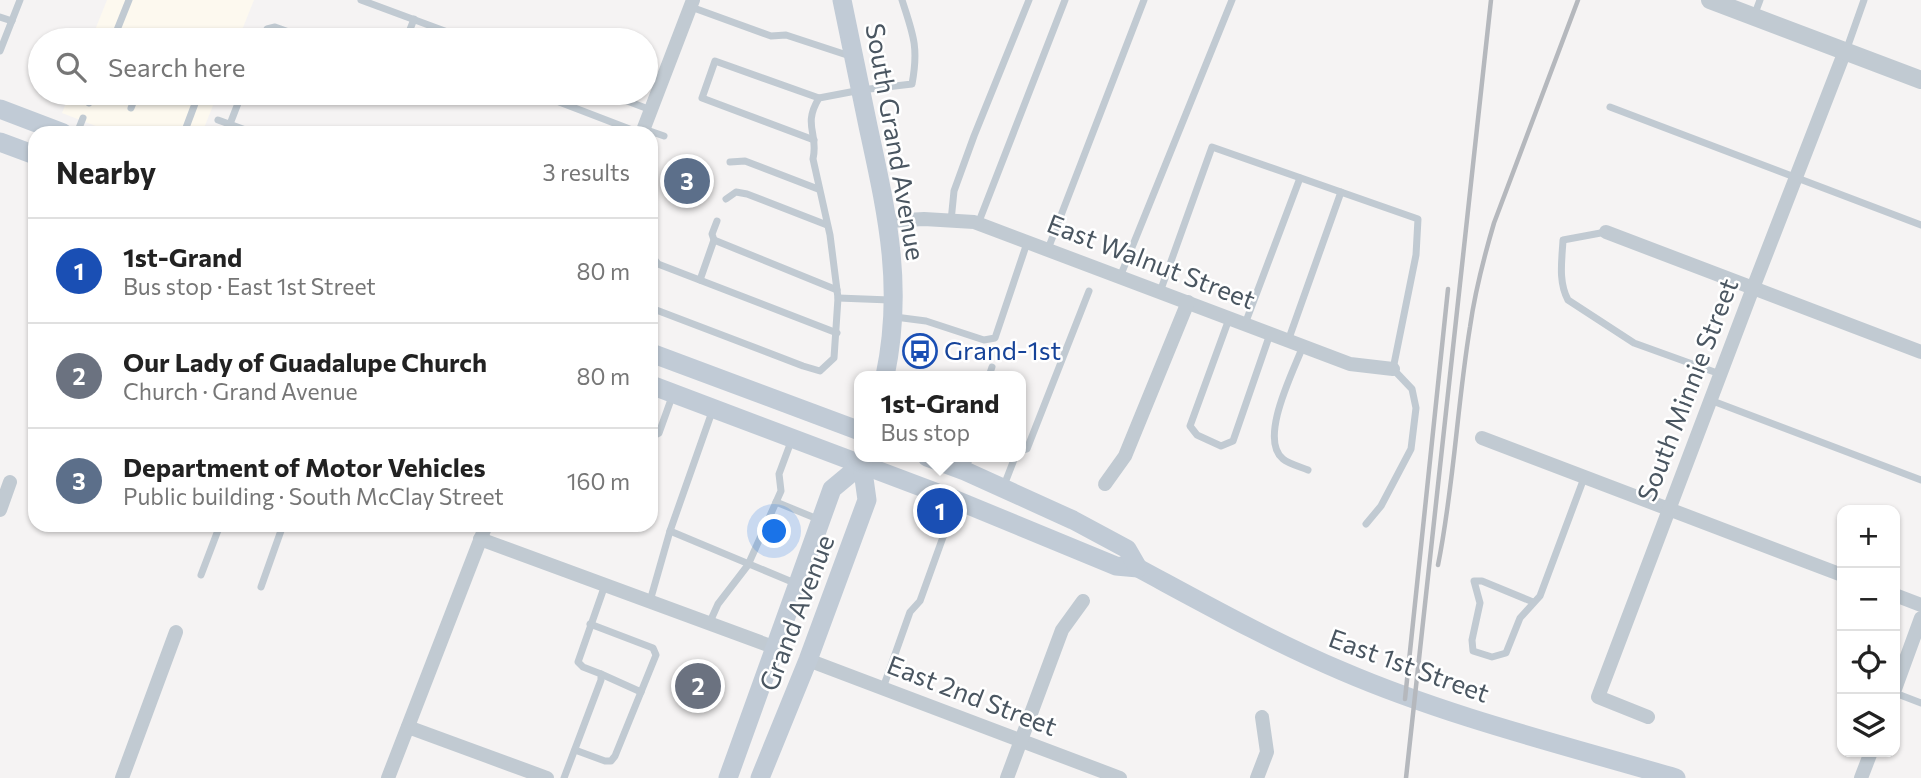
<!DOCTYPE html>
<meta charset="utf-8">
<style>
body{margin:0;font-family:Commissioner,sans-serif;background:#f6f6f6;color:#222}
.controls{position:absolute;right:21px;bottom:21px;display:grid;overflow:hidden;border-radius:14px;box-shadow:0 2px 5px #0004}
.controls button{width:63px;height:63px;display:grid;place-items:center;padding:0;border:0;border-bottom:2px solid #e0e0e0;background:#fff;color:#222;font:35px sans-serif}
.you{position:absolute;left:775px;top:532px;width:24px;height:24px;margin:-18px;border:5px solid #fff;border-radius:50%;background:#1a73e8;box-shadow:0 0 0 10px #1a73e833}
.badge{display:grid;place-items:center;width:46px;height:46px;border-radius:50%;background:#1a73e8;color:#fff;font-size:23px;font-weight:700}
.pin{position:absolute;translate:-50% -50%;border:4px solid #fff;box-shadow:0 2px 7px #0006}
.popup{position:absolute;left:854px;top:371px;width:172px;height:91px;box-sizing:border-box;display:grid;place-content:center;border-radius:14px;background:#fff;filter:drop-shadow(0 2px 5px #0005);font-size:23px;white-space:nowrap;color:#767676}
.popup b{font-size:26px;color:#222}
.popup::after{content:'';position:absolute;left:50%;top:100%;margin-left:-14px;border:14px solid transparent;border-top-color:#fff}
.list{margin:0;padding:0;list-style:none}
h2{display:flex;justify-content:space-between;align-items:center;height:91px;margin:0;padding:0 28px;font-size:30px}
h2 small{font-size:23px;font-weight:400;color:#767676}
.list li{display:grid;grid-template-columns:46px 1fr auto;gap:21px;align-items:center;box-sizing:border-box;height:105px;padding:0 28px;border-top:2px solid #e0e0e0}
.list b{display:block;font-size:26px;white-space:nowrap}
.list p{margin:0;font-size:23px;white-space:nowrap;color:#767676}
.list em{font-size:23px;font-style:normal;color:#767676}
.icon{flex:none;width:38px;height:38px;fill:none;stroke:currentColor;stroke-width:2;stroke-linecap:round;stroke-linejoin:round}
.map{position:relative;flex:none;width:1921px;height:778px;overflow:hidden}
.search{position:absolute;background:#fff;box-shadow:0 2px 5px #0004;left:28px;top:28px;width:630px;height:77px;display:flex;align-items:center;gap:18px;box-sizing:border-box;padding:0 24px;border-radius:38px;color:#767676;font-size:26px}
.panel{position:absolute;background:#fff;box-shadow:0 2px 5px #0004;left:28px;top:126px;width:630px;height:406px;border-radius:21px}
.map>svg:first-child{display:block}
</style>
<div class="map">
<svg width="1921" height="778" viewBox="0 0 1921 778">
<rect width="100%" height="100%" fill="#f5f3f3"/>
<g fill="#fdf9ef">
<path d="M107,0H254L238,40H91Z"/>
<path d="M70,93H218L202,133H114L62,113Z"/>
</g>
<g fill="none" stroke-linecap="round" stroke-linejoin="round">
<g stroke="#c1cad2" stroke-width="7">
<path d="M361,0L469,40"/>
<path d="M691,7L771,36L786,35L853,57"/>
<path d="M1754,16L1760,0"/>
<path d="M0,17L12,21"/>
<path d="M113,40L129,0"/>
<path d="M164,40L175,37L184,40"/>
<path d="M262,40L267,29L275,27L311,40"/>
<path d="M406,40L414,19"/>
<path d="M0,51L20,0"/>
<path d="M1846,51L1864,0"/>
<path d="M606,93L651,110"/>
<path d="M541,95L640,133"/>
<path d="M89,103L93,93"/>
<path d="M1610,107L1921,225"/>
<path d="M131,108L137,93"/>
<path d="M218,120L254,133"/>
<path d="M230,124L242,93"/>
<path d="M644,129L664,136"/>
<path d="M77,133L83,118"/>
<path d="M184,133L199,93"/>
<path d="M814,140L702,98L715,61L819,98"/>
<path d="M730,162L745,161L818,189"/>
<path d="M726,199L736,192L747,194L827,225"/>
<path d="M951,221L954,191L974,136L1029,0"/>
<path d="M978,224L1065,0"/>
<path d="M1606,232L1563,240C1562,260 1558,281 1568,300L1634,343L1720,374"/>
<path d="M714,240L712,234L717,221"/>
<path d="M1048,249L1144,0"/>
<path d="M651,255L658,264L837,333"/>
<path d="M1120,277L1232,0"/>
<path d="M700,280L714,240L837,290"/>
<path d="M1160,292L1212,147L1418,219L1416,255L1393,369L1412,389L1416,408L1411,449L1381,506L1366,524"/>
<path d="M838,298L890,300"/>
<path d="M651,308L803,366L820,371L834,358L838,298L830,235L813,159C819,133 802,126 819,98L861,90L912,84C919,47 913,34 902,0"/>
<path d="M895,317L926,321L984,340L995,338L1027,243"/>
<path d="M1229,319L1190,426L1197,435L1221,446L1233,441L1270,334"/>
<path d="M1245,324L1300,178"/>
<path d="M1288,341L1341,192"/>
<path d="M1303,346C1294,370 1258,439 1283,459C1289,464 1301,467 1308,470"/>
<path d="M989,376L992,367"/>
<path d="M1710,400L1921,480"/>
<path d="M651,433L655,435L659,433L673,394"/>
<path d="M1020,451L1027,449L1089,291"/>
<path d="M965,470L970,457"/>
<path d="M1003,488L1015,457"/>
<path d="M776,502L820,520"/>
<path d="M670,531L797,584"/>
<path d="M201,575L220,525"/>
<path d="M261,587L283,525"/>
<path d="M650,601L670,531L713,409"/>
<path d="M1533,602L1482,581H1474L1480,603L1472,640L1473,651L1492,657L1506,653L1520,618L1540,596L1584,478"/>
<path d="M709,624L718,604L748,565L781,491L779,474L792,439"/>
<path d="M601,674L641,692"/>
<path d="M883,688L910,612L920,601L956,501"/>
<path d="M1895,693L1921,703"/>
<path d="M575,750L605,761H611L615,756L656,655L653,648L590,624"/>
<path d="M564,778L601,680V674L583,667L578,662L605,585"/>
</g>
<g stroke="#c1cad2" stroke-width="14">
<path d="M642,133L693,0"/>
<path d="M889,221L924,219L974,222L1350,364L1393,369"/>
<path d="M1606,232L1921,352"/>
<path d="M1482,438L1842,575"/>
<path d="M1105,484L1125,456L1188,302"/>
<path d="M0,510L10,482"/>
<path d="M480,539L776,648"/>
<path d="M1895,595L1921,605"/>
<path d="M808,660L1120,778"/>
<path d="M1895,689L1921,618"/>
<path d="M1648,717L1598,697L1753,288L1845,51"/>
<path d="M408,727L547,778"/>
<path d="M122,778L176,632"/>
<path d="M388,778L486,525"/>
<path d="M1007,778L1062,630L1083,601"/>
<path d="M1257,778L1267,752L1262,717"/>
<path d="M1861,778L1871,752"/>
</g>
<path stroke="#c1cad2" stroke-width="18" d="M1710,0L1921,80"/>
<g stroke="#c1cbd6" stroke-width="19">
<path d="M842,0C851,42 859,84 868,126C887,214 904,286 885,376"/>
<path d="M0,109L63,133"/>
<path d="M0,142L35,155"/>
<path d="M651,353L860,431"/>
<path d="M651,385L956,500L1116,566L1138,568C1205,604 1271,641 1342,671C1449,717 1564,745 1676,778"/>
<path d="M927,457L965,471L1073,520L1127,549L1138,568"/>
<path d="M728,778L832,489L862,464"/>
<path d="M760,778L808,660L867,500L862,464L864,457"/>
</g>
<g stroke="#b5b8bd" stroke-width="4.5">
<path d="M1438,565C1454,486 1457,406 1470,327C1475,291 1484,257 1494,223L1578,0"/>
<path d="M1405,699L1448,289"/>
<path d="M1406,778L1491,0"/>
</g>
</g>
<defs>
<g id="bus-ring" transform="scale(1.75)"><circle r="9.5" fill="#fff" stroke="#1a4fb4" stroke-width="1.5"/><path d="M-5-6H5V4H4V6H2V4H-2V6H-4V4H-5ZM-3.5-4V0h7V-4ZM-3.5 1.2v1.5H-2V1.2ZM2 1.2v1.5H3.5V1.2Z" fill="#1a4fb4"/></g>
</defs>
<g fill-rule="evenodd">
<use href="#bus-ring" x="920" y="351"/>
</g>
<g text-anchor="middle" stroke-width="5" stroke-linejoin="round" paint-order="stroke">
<g font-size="26" fill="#4a5661" stroke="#fff">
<text transform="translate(895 142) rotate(80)" y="9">South Grand Avenue</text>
<text transform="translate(1151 262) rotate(21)" y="9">East Walnut Street</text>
<text transform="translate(1688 390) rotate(-69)" y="9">South Minnie Street</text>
<text transform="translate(797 613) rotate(-69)" y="9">Grand Avenue</text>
<text transform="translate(1409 666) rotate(20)" y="9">East 1st Street</text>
<text transform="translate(972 696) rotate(21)" y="9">East 2nd Street</text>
</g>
<g font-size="26" fill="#164399" stroke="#fff" text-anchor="start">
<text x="944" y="360">Grand-1st</text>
</g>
</g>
</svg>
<div class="controls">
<button>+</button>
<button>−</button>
<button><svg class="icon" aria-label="locate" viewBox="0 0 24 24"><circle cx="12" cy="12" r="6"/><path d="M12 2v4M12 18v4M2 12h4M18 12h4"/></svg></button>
<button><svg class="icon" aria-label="layers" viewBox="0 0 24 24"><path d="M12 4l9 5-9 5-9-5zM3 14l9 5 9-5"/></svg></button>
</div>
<div class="you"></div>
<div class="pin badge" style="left:940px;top:511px;background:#1a4fb4">1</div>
<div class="popup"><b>1st-Grand</b>Bus stop</div>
<div class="pin badge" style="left:698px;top:686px;background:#6b7280">2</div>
<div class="pin badge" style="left:687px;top:181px;background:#5c6f8a">3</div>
<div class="search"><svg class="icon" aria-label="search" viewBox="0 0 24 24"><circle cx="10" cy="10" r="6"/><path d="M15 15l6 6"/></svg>Search here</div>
<section class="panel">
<h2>Nearby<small>3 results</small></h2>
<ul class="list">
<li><span class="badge" style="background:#1a4fb4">1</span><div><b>1st-Grand</b><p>Bus stop · East 1st Street</p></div><em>80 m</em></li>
<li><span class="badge" style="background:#6b7280">2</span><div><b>Our Lady of Guadalupe Church</b><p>Church · Grand Avenue</p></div><em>80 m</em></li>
<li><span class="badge" style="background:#5c6f8a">3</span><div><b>Department of Motor Vehicles</b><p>Public building · South McClay Street</p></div><em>160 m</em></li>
</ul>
</section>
</div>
